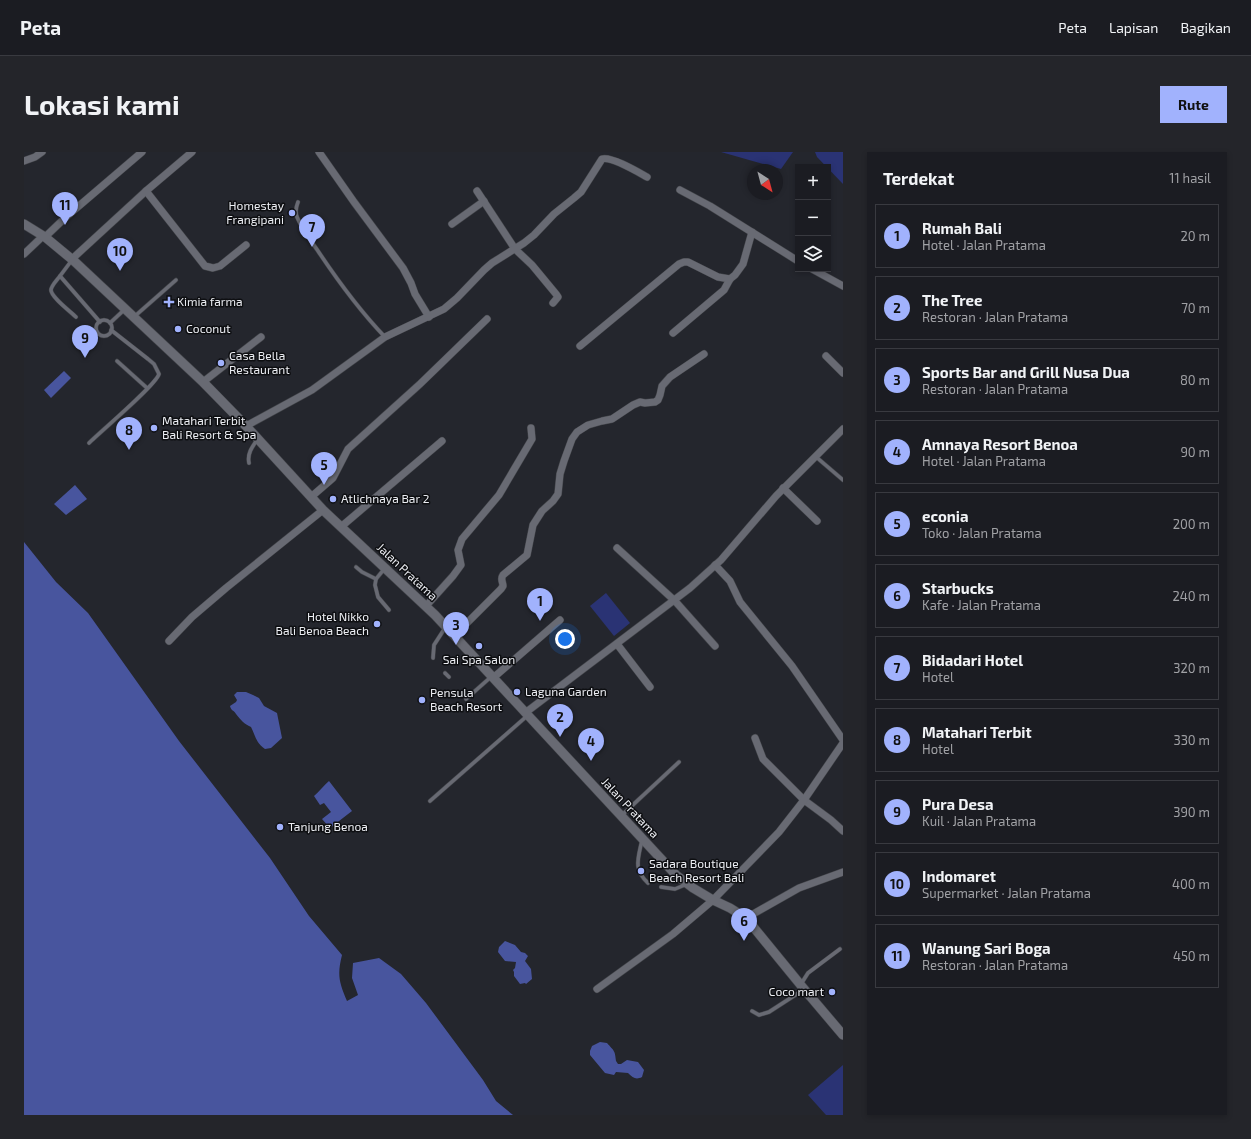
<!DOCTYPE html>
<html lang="id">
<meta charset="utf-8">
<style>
body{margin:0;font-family:"Exo 2",sans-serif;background:#24252a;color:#f1f3f6}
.controls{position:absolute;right:12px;top:12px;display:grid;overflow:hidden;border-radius:0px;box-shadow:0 2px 6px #0003}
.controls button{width:36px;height:36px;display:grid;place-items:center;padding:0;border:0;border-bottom:1px solid #393a40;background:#1b1c22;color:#f1f3f6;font:20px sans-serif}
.compass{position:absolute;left:723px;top:12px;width:36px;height:36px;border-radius:50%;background:#1b1c22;box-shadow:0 2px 6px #0003;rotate:144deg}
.you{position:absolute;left:541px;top:487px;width:14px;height:14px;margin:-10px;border:3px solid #fff;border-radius:50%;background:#1a73e8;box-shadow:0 0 0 6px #1a73e833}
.badge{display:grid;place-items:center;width:26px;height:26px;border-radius:50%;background:#a1b2fd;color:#111;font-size:13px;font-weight:700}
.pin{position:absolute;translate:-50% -33px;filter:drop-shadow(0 1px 2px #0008)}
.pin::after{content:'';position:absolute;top:21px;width:14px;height:12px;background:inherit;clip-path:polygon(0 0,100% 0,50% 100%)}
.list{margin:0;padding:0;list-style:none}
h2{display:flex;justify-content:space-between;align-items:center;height:52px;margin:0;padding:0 16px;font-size:17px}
h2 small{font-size:13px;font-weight:400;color:#a0a1a5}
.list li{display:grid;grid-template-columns:26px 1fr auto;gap:12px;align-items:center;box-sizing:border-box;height:64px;margin:0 8px 8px;padding:0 8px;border:1px solid #393a40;border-radius:0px}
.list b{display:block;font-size:15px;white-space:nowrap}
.list p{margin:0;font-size:13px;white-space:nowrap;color:#a0a1a5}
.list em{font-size:13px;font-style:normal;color:#a0a1a5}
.icon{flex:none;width:22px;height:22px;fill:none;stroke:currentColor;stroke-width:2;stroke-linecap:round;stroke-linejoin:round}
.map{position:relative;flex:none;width:819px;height:963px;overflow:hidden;border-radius:0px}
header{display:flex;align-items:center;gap:24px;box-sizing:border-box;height:56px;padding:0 20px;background:#1b1c22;border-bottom:1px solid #393a40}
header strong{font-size:19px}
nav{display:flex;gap:22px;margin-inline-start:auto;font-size:14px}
.intro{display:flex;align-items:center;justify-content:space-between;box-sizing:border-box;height:96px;padding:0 24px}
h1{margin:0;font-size:28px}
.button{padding:10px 18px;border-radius:0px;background:#a1b2fd;color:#111;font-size:14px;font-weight:700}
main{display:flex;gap:24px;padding:0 24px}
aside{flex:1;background:#1b1c22;border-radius:0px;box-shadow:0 2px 6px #0003}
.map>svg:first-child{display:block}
</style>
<header>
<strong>Peta</strong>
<nav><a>Peta</a><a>Lapisan</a><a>Bagikan</a></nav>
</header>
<div class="intro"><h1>Lokasi kami</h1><a class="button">Rute</a></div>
<main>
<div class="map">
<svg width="819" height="963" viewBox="0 0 819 963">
<rect width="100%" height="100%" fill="#24262d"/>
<g fill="#2a3374">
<path d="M697,0H769L757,17Z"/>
<path d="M791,0H819V32L793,5Z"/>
<path d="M582,441L606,471L590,484L566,454Z"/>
<path d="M819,913V963H802L784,943Z"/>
</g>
<g fill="#48559e">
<path d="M40,219L47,226L27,246L20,238Z"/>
<path d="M51,333L63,347L42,363L30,352Z"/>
<path d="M0,390L32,430L64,461L155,589L246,706L285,764L318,803C313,823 315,830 323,849L334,843L328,826L329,811L355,806L377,822L402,851L459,928L472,949L489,963H0Z"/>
<path d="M213,540H222L229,543L235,546L240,554L253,561L258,586L247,596L241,597C232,591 232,585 227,575C220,572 217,568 212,562C210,558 207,559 206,554L212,550L213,548L210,543Z"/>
<path d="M305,629L328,659L306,676L298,667L307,660L300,651L296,653L290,644C295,640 300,633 305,629Z"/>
<path d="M481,789L491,793L497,800L501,801L504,804L501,809L507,817L508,827L502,832L501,831L496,832L490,824V820L489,818L491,816L492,810L481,809L474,800L475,795Z"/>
<path d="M576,890L583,891C590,899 591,898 592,909L594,912H597L603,908L614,910L620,918L618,925C612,928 609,926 604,921L592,920L590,923L581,921L566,903V899L568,894Z"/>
</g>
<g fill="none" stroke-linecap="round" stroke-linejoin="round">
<g stroke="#43454a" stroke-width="4.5">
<g id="service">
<path d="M274,50C272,55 271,60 273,65C278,77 287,89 294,99C314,129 336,159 361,185"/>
<path d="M48,108L36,124L76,170"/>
<path d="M36,124C33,128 27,134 27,138C27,145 47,160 52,165"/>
<path d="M111,164L152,128"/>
<circle cx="80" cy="176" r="8"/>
<path d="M86,171L100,158"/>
<path d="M93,209L123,236"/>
<path d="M65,291C76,280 132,233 135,222L130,212L124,207L87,178"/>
<path d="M791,304L819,328"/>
<path d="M225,311C223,302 228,295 233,288"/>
<path d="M332,415L338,420L352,427"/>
<path d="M361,416L352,427L351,433L354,445L365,458"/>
<path d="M409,506L410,493L421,476"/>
<path d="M421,521L425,525"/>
<path d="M442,547L468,524"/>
<path d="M406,649L503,564"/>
<path d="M598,663L655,610"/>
<path d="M618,688C614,707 609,717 624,731"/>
<path d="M637,735L651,737L663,732"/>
<path d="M777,832L784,821L816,797"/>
<path d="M728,859L735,863L745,860L779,838"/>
</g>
</g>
<g stroke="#43454a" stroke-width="8">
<g id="minor">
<path d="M295,0L330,50L379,116L387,131L391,142L405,165"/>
<path d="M0,9L11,5L18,0"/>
<path d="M656,38L686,54L774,109"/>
<path d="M122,39L181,114L189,116L196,114L222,93"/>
<path d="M453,39L491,97L508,113L532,142L534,145L529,151"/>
<path d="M428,72L460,49"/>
<path d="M21,85L42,65L118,0"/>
<path d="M0,102L19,84"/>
<path d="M48,107L122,39L168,0"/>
<path d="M788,117L819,134"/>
<path d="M649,181L700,138L706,127L711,123L719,112L728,80"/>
<path d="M556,194L655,112L660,110H664L694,125L706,127"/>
<path d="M802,204L819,221"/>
<path d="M179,230L237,185"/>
<path d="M222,274L288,238L361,185L420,157L433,146L460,118L468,111L500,91L510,83L530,62L550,46L557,40L578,7C587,4 614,20 623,25"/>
<path d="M759,336L793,369"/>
<path d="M287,345L309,326L324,297L396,232L463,167"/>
<path d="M318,374L418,289"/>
<path d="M593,396L651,449L691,494"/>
<path d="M691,413L706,429L716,450L768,514L819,588"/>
<path d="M402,454L429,424L437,413L434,398L438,387L475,343L508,287L507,276"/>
<path d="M430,484L477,437L479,434C479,430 476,427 479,423L503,403L509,373L518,359L529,349L534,342L536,322L540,309L548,287L553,280L564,273L578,269L588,267L609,253L616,250L621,251L631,250L634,248L636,243L638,234L646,225L680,202"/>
<path d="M145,489L168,465L202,436L299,358"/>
<path d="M593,492L626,535"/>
<path d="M469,526L536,468"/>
<path d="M501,561L666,436L697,408L752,344L819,277"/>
<path d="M731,586L739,607L780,648L807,668L819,679"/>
<path d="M722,766L775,736L819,720"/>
<path d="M573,837L649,782L689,748L755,680L780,648L819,591"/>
</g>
</g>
<g stroke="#43454a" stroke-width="10">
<path id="tertiary" d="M0,72L21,85L50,109L179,230L222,274L299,358L411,463L652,723L669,736L689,748L706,756L722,766L780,837L819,883"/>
</g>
<use href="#service" stroke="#686a73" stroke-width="3.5"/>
<use href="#minor" stroke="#686a73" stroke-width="7"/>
<use href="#tertiary" stroke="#686a73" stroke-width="9"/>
</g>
<g fill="#a1b2fd" stroke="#0e0f12" stroke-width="1.5">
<circle cx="268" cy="61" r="4"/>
<path d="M143 144h4v4h4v4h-4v4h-4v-4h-4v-4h4z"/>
<circle cx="154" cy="177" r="4"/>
<circle cx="197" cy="211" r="4"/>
<circle cx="130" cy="276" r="4"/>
<circle cx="309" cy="347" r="4"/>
<circle cx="353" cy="472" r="4"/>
<circle cx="455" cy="494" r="4"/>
<circle cx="493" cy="540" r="4"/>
<circle cx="398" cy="548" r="4"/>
<circle cx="256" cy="675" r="4"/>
<circle cx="617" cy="719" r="4"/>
<circle cx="808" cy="840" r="4"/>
</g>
<g text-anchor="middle" stroke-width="3" stroke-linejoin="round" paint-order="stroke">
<g font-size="12" fill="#eceef3" stroke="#0e0f12" text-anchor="start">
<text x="260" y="58" text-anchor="end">Homestay<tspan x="260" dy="14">Frangipani</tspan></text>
<text x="153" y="154">Kimia farma</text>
<text x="162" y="181">Coconut</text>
<text x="205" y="208">Casa Bella<tspan x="205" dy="14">Restaurant</tspan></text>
<text x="138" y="273">Matahari Terbit<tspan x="138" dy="14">Bali Resort &amp; Spa</tspan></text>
<text x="317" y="351">Atlichnaya Bar 2</text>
<text x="345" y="469" text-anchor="end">Hotel Nikko<tspan x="345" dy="14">Bali Benoa Beach</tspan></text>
<text x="455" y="512" text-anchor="middle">Sai Spa Salon</text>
<text x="501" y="544">Laguna Garden</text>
<text x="406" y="545">Pensula<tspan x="406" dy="14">Beach Resort</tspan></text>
<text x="264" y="679">Tanjung Benoa</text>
<text x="625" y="716">Sadara Boutique<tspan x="625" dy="14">Beach Resort Bali</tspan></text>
<text x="800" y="844" text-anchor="end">Coco mart</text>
</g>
<g font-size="12" fill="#eceef3" stroke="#0e0f12">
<text transform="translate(383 420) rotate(43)" y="4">Jalan Pratama</text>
<text transform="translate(606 656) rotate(47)" y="4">Jalan Pratama</text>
</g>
</g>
</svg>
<div class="controls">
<button>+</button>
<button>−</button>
<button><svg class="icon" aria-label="layers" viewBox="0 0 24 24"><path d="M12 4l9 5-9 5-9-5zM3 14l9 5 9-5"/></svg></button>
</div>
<svg class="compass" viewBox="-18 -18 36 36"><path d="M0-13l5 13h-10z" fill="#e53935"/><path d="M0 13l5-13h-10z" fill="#a0a1a5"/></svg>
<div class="you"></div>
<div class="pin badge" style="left:516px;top:469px">1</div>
<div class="pin badge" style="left:536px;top:585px">2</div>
<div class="pin badge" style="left:432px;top:493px">3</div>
<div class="pin badge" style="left:567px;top:609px">4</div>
<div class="pin badge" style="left:300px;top:333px">5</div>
<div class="pin badge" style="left:720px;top:789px">6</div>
<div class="pin badge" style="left:288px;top:95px">7</div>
<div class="pin badge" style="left:105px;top:298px">8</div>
<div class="pin badge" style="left:61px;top:206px">9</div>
<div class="pin badge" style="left:96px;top:119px">10</div>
<div class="pin badge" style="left:41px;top:73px">11</div>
</div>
<aside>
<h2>Terdekat<small>11 hasil</small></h2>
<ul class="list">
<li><span class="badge">1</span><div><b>Rumah Bali</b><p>Hotel · Jalan Pratama</p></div><em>20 m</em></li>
<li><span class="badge">2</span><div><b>The Tree</b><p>Restoran · Jalan Pratama</p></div><em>70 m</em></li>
<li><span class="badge">3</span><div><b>Sports Bar and Grill Nusa Dua</b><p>Restoran · Jalan Pratama</p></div><em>80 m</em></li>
<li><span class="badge">4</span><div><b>Amnaya Resort Benoa</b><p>Hotel · Jalan Pratama</p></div><em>90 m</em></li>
<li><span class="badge">5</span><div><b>econia</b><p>Toko · Jalan Pratama</p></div><em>200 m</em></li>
<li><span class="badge">6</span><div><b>Starbucks</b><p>Kafe · Jalan Pratama</p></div><em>240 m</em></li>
<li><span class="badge">7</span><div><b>Bidadari Hotel</b><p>Hotel</p></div><em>320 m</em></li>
<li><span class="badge">8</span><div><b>Matahari Terbit</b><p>Hotel</p></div><em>330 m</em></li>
<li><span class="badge">9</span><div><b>Pura Desa</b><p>Kuil · Jalan Pratama</p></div><em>390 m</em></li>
<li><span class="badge">10</span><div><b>Indomaret</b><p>Supermarket · Jalan Pratama</p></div><em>400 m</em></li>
<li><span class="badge">11</span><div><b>Wanung Sari Boga</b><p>Restoran · Jalan Pratama</p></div><em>450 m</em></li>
</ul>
</aside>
</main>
